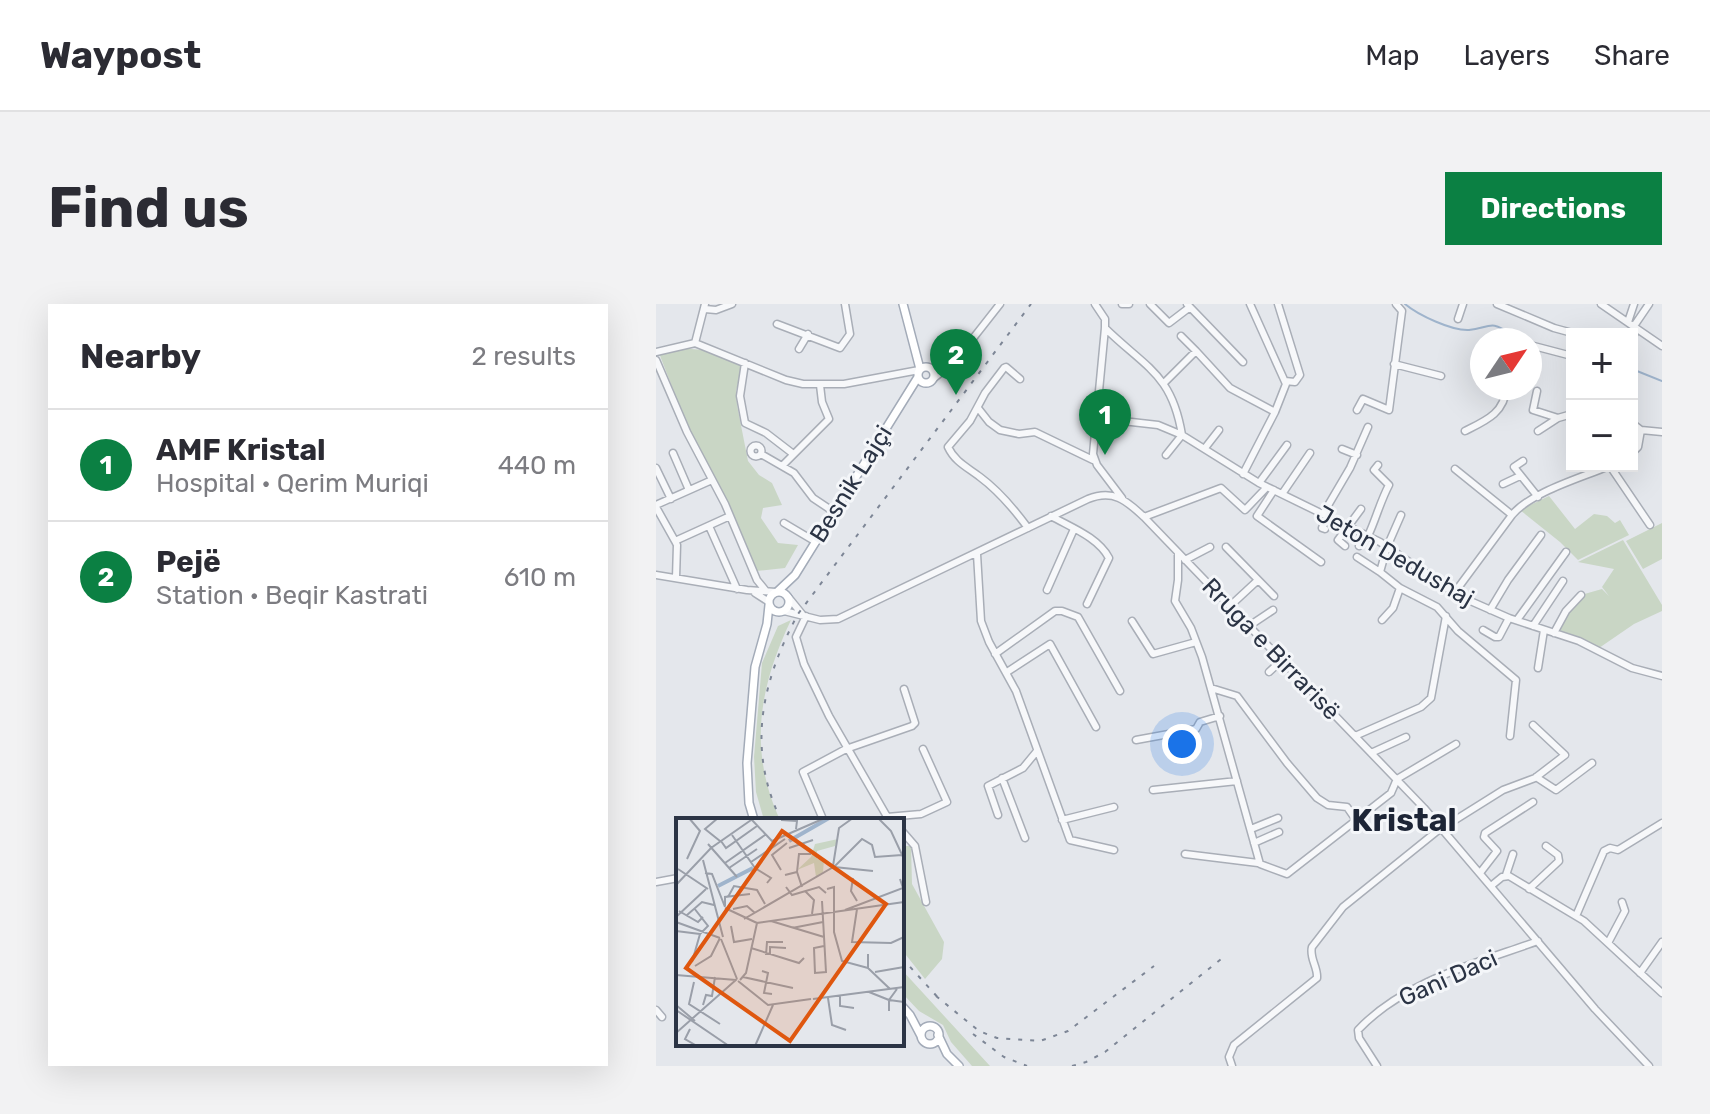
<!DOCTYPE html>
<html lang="en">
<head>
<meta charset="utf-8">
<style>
	body { margin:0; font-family:Rubik,sans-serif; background:#f2f2f3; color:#2b2b33 }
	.controls { position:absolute; right:24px; top:24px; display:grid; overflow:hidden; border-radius:0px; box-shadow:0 8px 32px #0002 }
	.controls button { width:72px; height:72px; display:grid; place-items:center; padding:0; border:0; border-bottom:2px solid #e1e1e2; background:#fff; color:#2b2b33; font:40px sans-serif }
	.compass { position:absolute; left:814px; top:24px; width:72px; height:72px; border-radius:50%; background:#fff; box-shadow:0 8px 32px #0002; rotate:55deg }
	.you { position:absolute; left:526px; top:440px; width:28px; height:28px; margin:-20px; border:6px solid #fff; border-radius:50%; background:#1a73e8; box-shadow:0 0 0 12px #1a73e833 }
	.badge { display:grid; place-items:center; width:52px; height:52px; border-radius:50%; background:#0b8043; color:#fff; font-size:26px; font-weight:700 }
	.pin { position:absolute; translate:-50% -66px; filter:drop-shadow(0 2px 4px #0008) }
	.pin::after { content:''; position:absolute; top:42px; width:28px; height:24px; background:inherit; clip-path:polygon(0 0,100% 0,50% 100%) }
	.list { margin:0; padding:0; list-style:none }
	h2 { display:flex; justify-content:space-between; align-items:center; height:104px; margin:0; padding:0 32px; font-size:34px }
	h2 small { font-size:26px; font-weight:400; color:#7c7c81 }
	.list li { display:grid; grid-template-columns:52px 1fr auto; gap:24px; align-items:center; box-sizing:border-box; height:112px; padding:0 32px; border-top:2px solid #e1e1e2 }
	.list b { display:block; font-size:30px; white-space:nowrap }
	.list p { margin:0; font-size:26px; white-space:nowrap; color:#7c7c81 }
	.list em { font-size:26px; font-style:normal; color:#7c7c81 }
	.map { position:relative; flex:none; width:1006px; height:762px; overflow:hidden; border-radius:0px }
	header { display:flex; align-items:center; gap:48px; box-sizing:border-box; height:112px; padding:0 40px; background:#fff; border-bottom:2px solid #e1e1e2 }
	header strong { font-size:38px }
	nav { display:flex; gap:44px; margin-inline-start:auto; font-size:28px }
	.intro { display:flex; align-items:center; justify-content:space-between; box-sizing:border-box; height:192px; padding:0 48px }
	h1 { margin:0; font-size:56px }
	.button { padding:20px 36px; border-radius:0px; background:#0b8043; color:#fff; font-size:28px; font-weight:700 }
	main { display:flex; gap:48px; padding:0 48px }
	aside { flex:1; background:#fff; border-radius:0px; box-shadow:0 8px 32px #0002 }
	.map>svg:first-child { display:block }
</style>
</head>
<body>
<header>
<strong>Waypost</strong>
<nav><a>Map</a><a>Layers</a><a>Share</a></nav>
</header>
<div class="intro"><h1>Find us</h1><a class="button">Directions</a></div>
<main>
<aside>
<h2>Nearby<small>2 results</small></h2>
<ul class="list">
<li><span class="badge">1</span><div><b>AMF Kristal</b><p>Hospital · Qerim Muriqi</p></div><em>440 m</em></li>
<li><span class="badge">2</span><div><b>Pejë</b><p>Station · Beqir Kastrati</p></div><em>610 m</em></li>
</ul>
</aside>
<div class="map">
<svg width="1006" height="762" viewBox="0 0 1006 762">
	<rect width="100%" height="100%" fill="#e4e7ec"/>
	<path fill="#c9d6c5" d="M24 44 47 46 86 62 80 87 81 101 92 157 103 171 116 179 126 201 107 204 105 214 122 239 142 241 129 264 100 267 33 127 3 49Z
		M893 192 919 225 938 210 951 212 959 219 964 216 973 231 922 256 904 238 864 206Z
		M1006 219V255L987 265 970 237Z
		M967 236 1006 301V307L978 320 943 344 920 332 899 327 925 291 946 285 953 292 946 283 958 265 922 258Z
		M135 316C103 383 92 446 124 516H108L100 488 98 453 106 359 122 322Z
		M246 542H255L256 580 288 638 286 655 269 675 246 646Z
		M246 666 334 762H316L295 738 287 721 263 707 246 689Z"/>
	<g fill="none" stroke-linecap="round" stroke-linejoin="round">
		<path stroke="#9fb4cc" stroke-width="2" d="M749 0C762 11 796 27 813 26 833 24 835 15 854 30
			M976 65 1006 77"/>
		<defs>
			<path id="minor" d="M439 0 449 15V24L437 150 441 161 466 194
				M466 0H473
				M494 0 513 19 534 3
				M531 0 587 58
				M622 0 644 71 639 78 629 77
				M841 0 898 24 920 30
				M945 0 1006 42
				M49 5 60 6 76 0
				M802 15 807 0
				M972 18 978 0
				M121 20 184 44 194 30 189 0
				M978 22 993 0
				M449 24C490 64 516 70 526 131L510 151
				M848 36 852 32 864 36
				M976 37 980 24
				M39 39 130 76 147 80H188L263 66
				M39 39 49 0
				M874 41 916 52
				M143 45 152 30
				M540 47 574 84 619 108
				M0 48 39 39
				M0 56 31 128 69 200 101 276 110 287
				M89 59 84 92 89 119 110 129 136 149
				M738 60 785 72
				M275 64 291 62
				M277 75 300 56 344 0
				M364 75 350 63 348 64 329 89 314 117 292 143C299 158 311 163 324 173 343 187 358 205 372 224
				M509 78 540 47 525 32
				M881 87 877 106 902 114
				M322 104 333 118 344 126 363 130 379 128 437 156
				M701 106 707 95 733 106 746 7 740 0
				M440 114 502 121 526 131 603 179 724 238 803 292 853 314 923 337 976 364 1006 372
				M976 119 985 126 1006 128
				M809 127C829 117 849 109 850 84
				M882 127 902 114 916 110
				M94.5 147a5.5 5.5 0 1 1 11 0a5.5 5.5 0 1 1-11 0Z
				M549 144 563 126
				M686 145 701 151
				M17 149 33 186
				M976 149 982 143 985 126
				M105 150 138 169 157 194 178 208
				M867 157 858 163 882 193
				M127 161 173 115 166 98 164 81
				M954 162 994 221
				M0 164 15 195
				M799 165 856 211 799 288
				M587 170 619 108 630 80 594 0
				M603 179 631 141
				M847 180 864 172
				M618 186 601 212 665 258
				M626 190 654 149
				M0 201 56 176
				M0 203 19 237 74 212
				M667 210 694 164 712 123
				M745 211 731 243 724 268 744 284 781 303 802 327 860 376 854 432
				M856 211C875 188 925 174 953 162
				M395 212C414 223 442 233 453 254L431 300
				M488 213 565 184 589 206 611 183
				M128 219 160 238
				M53 222 81 285
				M669 225 666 224 671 212
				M712 232C720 215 724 198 733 181L718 166 722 161
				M19 237 21 241 20 274
				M689 242 682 236 705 205
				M703 242 710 231
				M570 243 618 292
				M522 249V276L519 297 535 324 546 353 604 560 631 570 735 489 741 475 800 440
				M321 250 325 317 333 338 360 387 414 536 458 546
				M701 253 724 268
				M529 256 554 243
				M0 271 91 286 120 288
				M391 286 418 225
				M99 289 113 298
				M133 294 146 310
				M574 302 602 276
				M834 306 852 276 885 231
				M128 307 164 316 182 315 432 195C457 185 470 196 488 213L768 504 939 705 993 762
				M150 312 140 333 148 360 173 412 233 516
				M726 316 737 304 744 284
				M861 316 910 248
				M476 317 497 350 540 338
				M593 322 617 306
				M877 322 907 277
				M827 326 839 333H843L853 314
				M898 329 910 307 925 291
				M339 350 399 307H406L422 313 464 387
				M882 364 888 326
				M351 368 394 340 440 423
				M613 368 626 356
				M555 384 581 392 631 459 661 494 672 501 691 503 700 516
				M699 432 765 403 775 394 790 312
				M480 436 540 425 544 418 564 412
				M715 449 750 433
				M880 473 900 486 936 459
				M346 474 369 534
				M497 486 581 477
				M342 511 332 482 367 464 381 447
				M166 513 147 468 190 445 256 422 259 419 248 385
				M231 513 265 510 291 498 267 445
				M406 516 458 503
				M595 525 622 514
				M246 527 259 542 270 598
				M598 539 623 528
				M529 550 602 559
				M824 569 841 547 828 533 829 529 877 498
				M850 571 857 550
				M0 578 22 574
				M835 582 846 573 853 572 928 617 1006 689
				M873 585 903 557 902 551 890 542
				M920 612 948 547 954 544 962 546 1006 519
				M952 639 969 607 966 598
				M984 669 1006 638
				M0 706 6 713
				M576 762 573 753 578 741 661 674C662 663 653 654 656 643L687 603 780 528 847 486 879 474 909 451 877 421
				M721 762 703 734 702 726C748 677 821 659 882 637"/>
			<path id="major" d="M247 0 264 65
				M262 71a8 8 0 1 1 16 0a8 8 0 1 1-16 0Z
				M113 298a10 10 0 1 1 20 0a10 10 0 1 1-20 0Z
				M121 288 139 271 262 73
				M98 516 93 499 91 459 99 363 111 320 113 301
				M246 702 254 711 265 732
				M265 731a9 9 0 1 1 18 0a9 9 0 1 1-18 0Z
				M282 731 291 750 303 762"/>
		</defs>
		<use href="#minor" stroke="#a9aeb7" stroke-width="9"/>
		<use href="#major" stroke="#a3abb8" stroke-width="10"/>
		<use href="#minor" stroke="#f7f8fa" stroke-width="6"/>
		<use href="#major" stroke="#fff" stroke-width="7"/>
		<path stroke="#7d8696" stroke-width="2" stroke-dasharray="4 8" stroke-linecap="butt" d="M125 516C90 444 106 377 142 310L375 0
			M246 654 286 698
			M280 692 323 727 341 734 384 737 412 727 498 662
			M317 730 348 753 371 762
			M416 762 430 758 449 748 569 652"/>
	</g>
	<g text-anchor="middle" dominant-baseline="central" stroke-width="6" stroke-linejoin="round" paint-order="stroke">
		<g font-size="24" fill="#2b3445" stroke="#f4f6f9">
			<text transform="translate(195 180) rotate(-58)">Besnik Lajçi</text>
			<text transform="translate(739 252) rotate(30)">Jeton Dedushaj</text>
			<text transform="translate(615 345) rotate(46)">Rruga e Birrarisë</text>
			<text transform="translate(792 674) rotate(-24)">Gani Daci</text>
		</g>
		<g font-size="32" font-weight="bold" fill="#1d2536" stroke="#f4f6f9">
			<text x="748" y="516">Kristal</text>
		</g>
	</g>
	<g transform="translate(20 514)">
		<rect width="228" height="228" fill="#e4e7ec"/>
		<path d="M162 21 159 28 141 33V41L148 42 147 54 140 59 138 45 121 52 135 39 139 26Z" fill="#c9d6c5"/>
		<path fill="none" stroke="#9fb4cc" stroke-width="4" d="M113 23 153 0M42 68 77 50"/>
		<path fill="none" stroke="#9a9fa9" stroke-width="2" d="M42 0 29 11 44 23M202 0 215 13 228 41M75 1 96 23 149 0M105 2 121 3 120 11M56 17 79 50 95 60 91 65M45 23 50 30 81 8M32 26 61 59M113 30 137 22M11 41 24 13 13 0M27 42 47 119M75 44 109 21M49 45 89 17M157 48 163 10 177 0M158 49 197 53M53 50 81 31M2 51 32 71M105 52 96 37 111 25M121 54 123 36H135M29 55 36 56 49 89M109 57 121 54 126 69M177 60 175 73 181 83M0 67 35 30 78 0M110 69 116 77 143 69 150 75M151 71 158 69V114L166 143 192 150M129 73 138 82 136 96M52 79 58 68 81 72 89 86M146 83 150 154 139 155 138 130 148 128M49 88V79L74 76M49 90 81 105M57 91 71 88 79 95M181 91 176 124 215 125 228 119M169 92 227 70 224 61M3 93 22 104 27 99M11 97 26 84 38 87M0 99 30 71M68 101 159 48 186 21 196 27 199 39 226 37M95 103 148 119M0 104 44 120M55 108 58 124 76 121M116 110 147 104M0 113 24 116M45 121 61 161M75 130 123 145 128 140M192 136V150L214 171M90 137 91 124H107M94 137V129L110 130M16 144 24 116 32 108 18 90M19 148 35 138 44 120M86 153 92 155 88 175 96 176M199 154 228 149M0 157 60 162M67 159 117 170M64 162 70 155 81 105 228 84M62 163 92 187 135 181M18 164 13 186 44 206M221 171 213 182 228 184M193 174 213 182V193M164 178V188L178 190M152 180 156 207 170 212M137 181 228 169M0 187 19 203M27 187 30 177 36 178 39 159M0 192 53 228M14 211 9 221 21 228M0 215 61 161M79 228 97 187"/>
		<path fill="#df570f" fill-opacity="0.15" stroke="#df570f" stroke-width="4" d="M106 13 210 86 114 223 10 150Z"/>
		<rect width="228" height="228" fill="none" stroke="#2b3445" stroke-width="4"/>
	</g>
</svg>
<div class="controls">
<button>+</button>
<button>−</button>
</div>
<svg class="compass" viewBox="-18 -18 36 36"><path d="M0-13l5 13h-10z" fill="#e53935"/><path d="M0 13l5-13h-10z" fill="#7c7c81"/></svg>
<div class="you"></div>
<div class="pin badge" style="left:449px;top:151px">1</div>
<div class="pin badge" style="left:300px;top:91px">2</div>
</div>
</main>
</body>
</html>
